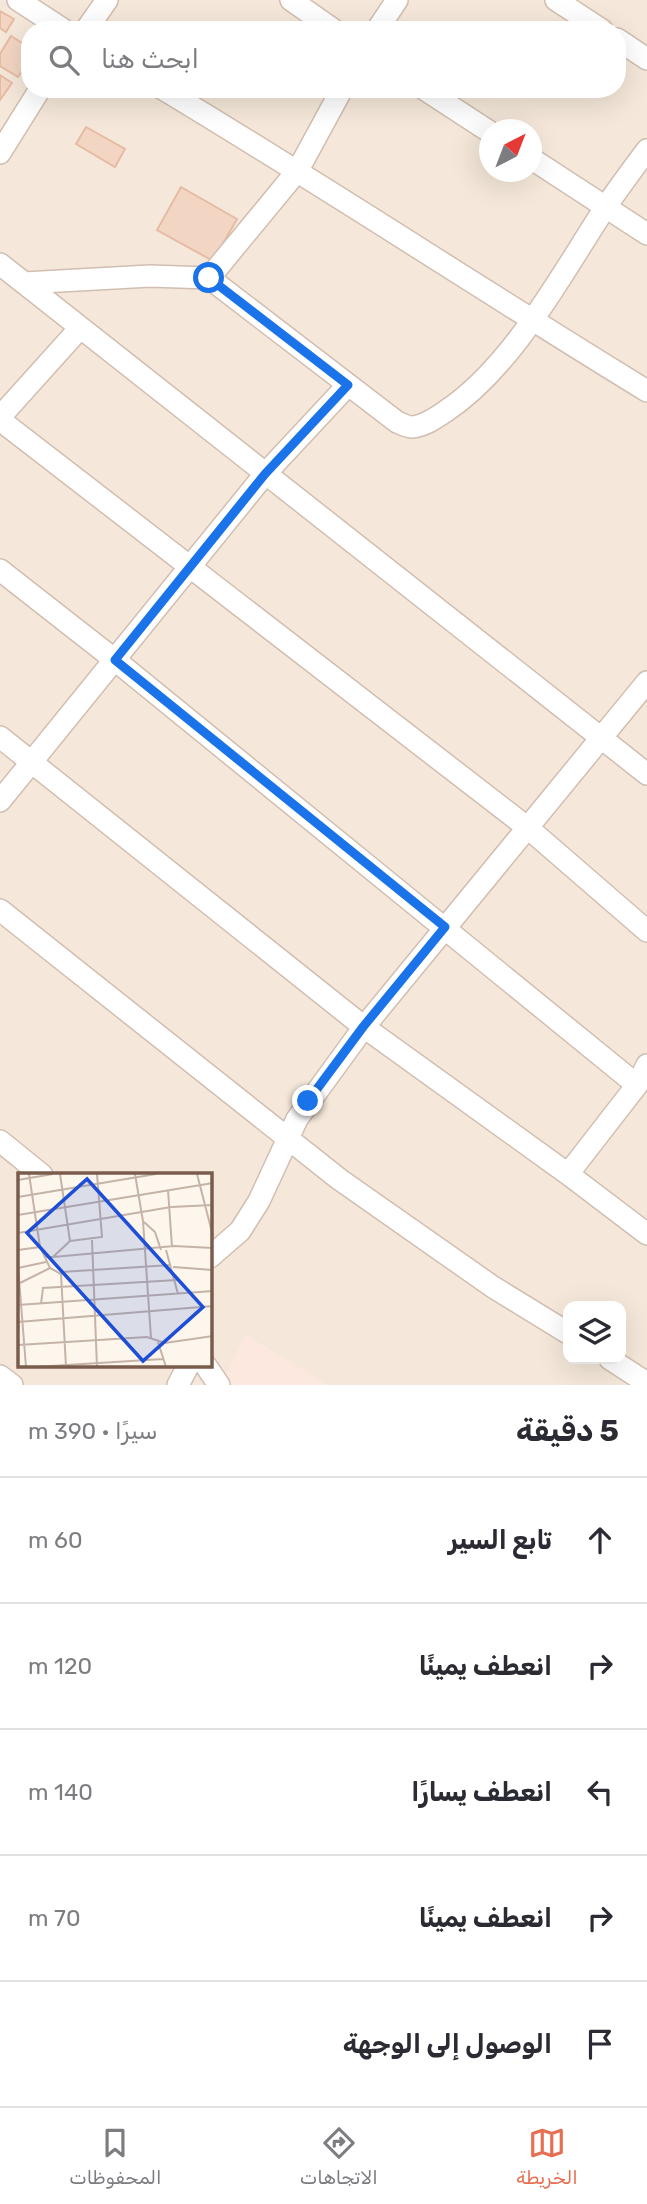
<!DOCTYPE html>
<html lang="ar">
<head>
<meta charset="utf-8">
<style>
	body { margin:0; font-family:Rubik,Cairo,sans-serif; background:#f2f2f3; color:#2b2b33; direction:rtl }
	.controls { position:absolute; right:21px; bottom:21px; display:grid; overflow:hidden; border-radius:14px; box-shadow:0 7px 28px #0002 }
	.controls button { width:63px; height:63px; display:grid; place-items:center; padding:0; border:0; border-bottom:2px solid #e1e1e2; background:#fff; color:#2b2b33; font:35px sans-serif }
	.compass { position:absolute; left:479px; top:119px; width:63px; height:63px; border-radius:50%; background:#fff; box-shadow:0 7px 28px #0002; rotate:42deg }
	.stop { position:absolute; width:21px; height:21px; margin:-16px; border:5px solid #1a73e8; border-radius:50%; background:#fff }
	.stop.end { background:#1a73e8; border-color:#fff; box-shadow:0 2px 7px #0008 }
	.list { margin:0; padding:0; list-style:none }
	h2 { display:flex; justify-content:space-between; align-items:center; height:91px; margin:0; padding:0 28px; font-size:30px }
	h2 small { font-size:23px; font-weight:400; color:#7c7c81 }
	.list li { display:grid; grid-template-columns:46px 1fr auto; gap:21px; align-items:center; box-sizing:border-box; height:126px; padding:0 28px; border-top:2px solid #e1e1e2 }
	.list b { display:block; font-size:26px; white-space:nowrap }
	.list em { font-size:23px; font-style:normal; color:#7c7c81 }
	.icon { flex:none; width:38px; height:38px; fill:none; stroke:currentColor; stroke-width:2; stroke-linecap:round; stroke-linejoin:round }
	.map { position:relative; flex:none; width:647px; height:1385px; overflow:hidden; direction:ltr }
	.search { position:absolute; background:#fff; box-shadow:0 7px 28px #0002; left:21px; right:21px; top:21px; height:77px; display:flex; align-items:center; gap:18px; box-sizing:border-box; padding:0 24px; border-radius:28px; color:#7c7c81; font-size:26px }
	.sheet { height:721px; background:#fff }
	nav { display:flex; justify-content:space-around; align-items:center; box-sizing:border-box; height:98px; border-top:2px solid #e1e1e2; background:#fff; font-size:19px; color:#7c7c81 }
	nav a { display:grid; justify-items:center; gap:4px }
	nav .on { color:#e76f51 }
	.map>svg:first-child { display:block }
</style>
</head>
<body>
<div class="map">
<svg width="647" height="1385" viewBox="0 0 647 1385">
	<rect width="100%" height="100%" fill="#fdf6ec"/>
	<path fill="#f5e8da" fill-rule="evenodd" d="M0 0H647V1385H0ZM30 30H617V89H30ZM490 130H532V172H490ZM19 1175H210V1366H19ZM568 1306H621V1359H568Z"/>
	<path fill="#fde8e0" d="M246 1335 327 1385H221Z"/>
	<path fill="#f3d5c3" stroke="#e6bba3" stroke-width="2" d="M0 11 14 19 6 32 0 28Z
		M11 36 30 48V59L18 77 0 66V54Z
		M0 75 12 83 0 100Z
		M86 127 125 149 115 167 76 144Z
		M181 187 237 219 213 261 157 230Z"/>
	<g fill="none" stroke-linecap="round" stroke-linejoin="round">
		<defs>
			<path id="minor" d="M18 0 64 30
				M291 0 334 30
				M556 0 602 30
				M86 30 107 0
				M377 30 397 0
				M617 39 647 59
				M163 89C326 187 485 292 647 391
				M424 89 490 132
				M0 153 40 89
				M532 159 647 234
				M0 264 24 283 150 276 209 278 397 422C402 424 407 427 412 427 424 426 436 418 446 411 512 367 560 277 603 211 617 190 632 170 647 150
				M209 278 298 170 342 89
				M24 283 647 774
				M0 417 80 328
				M0 420 528 828 647 931
				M0 570 115 660 637 1085
				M0 737 364 1027 568 1174 647 1234
				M0 801 265 474 348 385
				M0 910 339 1179 493 1287 568 1333
				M0 1141 42 1175
				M568 1174 637 1085 647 1065
				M210 1257 240 1231 259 1201 297 1119 364 1027 647 682
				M610 1359 647 1383
				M206 1366 219 1385
				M0 1376 12 1385
				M178 1385 188 1366"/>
		</defs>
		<use href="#minor" stroke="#d1beb0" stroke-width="24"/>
		<use href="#minor" stroke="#fff" stroke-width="21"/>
	</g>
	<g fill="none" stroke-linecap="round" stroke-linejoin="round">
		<path stroke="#1a73e8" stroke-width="9" d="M209 278 348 385 265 474 115 660 445 927 363 1027 308 1101"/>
	</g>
	<g transform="translate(18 1173)">
		<rect width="194" height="194" fill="#fdf6ec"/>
		<path fill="none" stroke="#c5b3a7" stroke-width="2" d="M11 1 22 74 32 95 43 101 48 194M42 1 52 68M117 1 125 48 133 165M179 1 195 63M0 7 35 1M150 17 154 74M0 24 138 1M0 42 195 10M126 49 137 59 143 77M0 60 153 34 195 32M74 67 79 194M0 77 22 74M148 77 160 121M26 84H35L52 68 84 64 79 1M35 84 156 73 195 75M0 93 8 194M155 94 195 97M0 95 28 89M43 99 153 92M0 111 32 95M23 131 25 115 159 107M0 132 195 118M0 149 195 133M140 169 148 194M0 172 129 164 147 170 195 163M17 194 145 186"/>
		<path fill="#1d4ed8" fill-opacity="0.15" stroke="#1d4ed8" stroke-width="3.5" d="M69 6 185 134 125 188 9 60Z"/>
		<rect width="194" height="194" fill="none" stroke="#7a5c4d" stroke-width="3.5"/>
	</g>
</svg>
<div class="controls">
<button><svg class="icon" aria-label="layers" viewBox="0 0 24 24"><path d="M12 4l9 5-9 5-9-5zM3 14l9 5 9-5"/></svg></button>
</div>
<svg class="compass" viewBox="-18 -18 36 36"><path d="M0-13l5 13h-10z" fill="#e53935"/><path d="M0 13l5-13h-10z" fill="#7c7c81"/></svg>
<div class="stop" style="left:209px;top:278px"></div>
<div class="stop end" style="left:308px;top:1101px"></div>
<div class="search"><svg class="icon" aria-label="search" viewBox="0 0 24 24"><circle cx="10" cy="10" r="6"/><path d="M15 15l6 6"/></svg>ابحث هنا</div>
</div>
<section class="sheet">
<h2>5 دقيقة<small>سيرًا · 390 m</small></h2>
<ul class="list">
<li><svg class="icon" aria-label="ahead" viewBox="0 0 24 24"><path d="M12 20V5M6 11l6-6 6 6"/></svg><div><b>تابع السير</b></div><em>60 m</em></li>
<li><svg class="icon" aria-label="right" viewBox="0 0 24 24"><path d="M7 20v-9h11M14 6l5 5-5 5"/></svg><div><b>انعطف يمينًا</b></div><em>120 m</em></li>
<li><svg class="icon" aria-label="left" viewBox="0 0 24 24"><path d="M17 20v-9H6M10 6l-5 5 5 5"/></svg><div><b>انعطف يسارًا</b></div><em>140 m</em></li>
<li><svg class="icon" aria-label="right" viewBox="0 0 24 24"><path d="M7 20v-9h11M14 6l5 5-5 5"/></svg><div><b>انعطف يمينًا</b></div><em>70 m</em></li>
<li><svg class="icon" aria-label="arrive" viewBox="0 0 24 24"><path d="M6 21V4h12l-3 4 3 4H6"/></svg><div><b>الوصول إلى الوجهة</b></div></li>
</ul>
</section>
<nav>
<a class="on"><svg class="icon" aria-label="map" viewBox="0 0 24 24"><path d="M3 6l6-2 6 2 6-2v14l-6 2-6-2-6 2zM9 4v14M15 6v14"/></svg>الخريطة</a>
<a><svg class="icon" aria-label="directions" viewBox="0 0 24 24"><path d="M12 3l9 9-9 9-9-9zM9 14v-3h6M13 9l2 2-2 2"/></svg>الاتجاهات</a>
<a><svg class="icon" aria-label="saved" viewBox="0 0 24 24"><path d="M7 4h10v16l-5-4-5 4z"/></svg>المحفوظات</a>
</nav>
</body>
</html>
